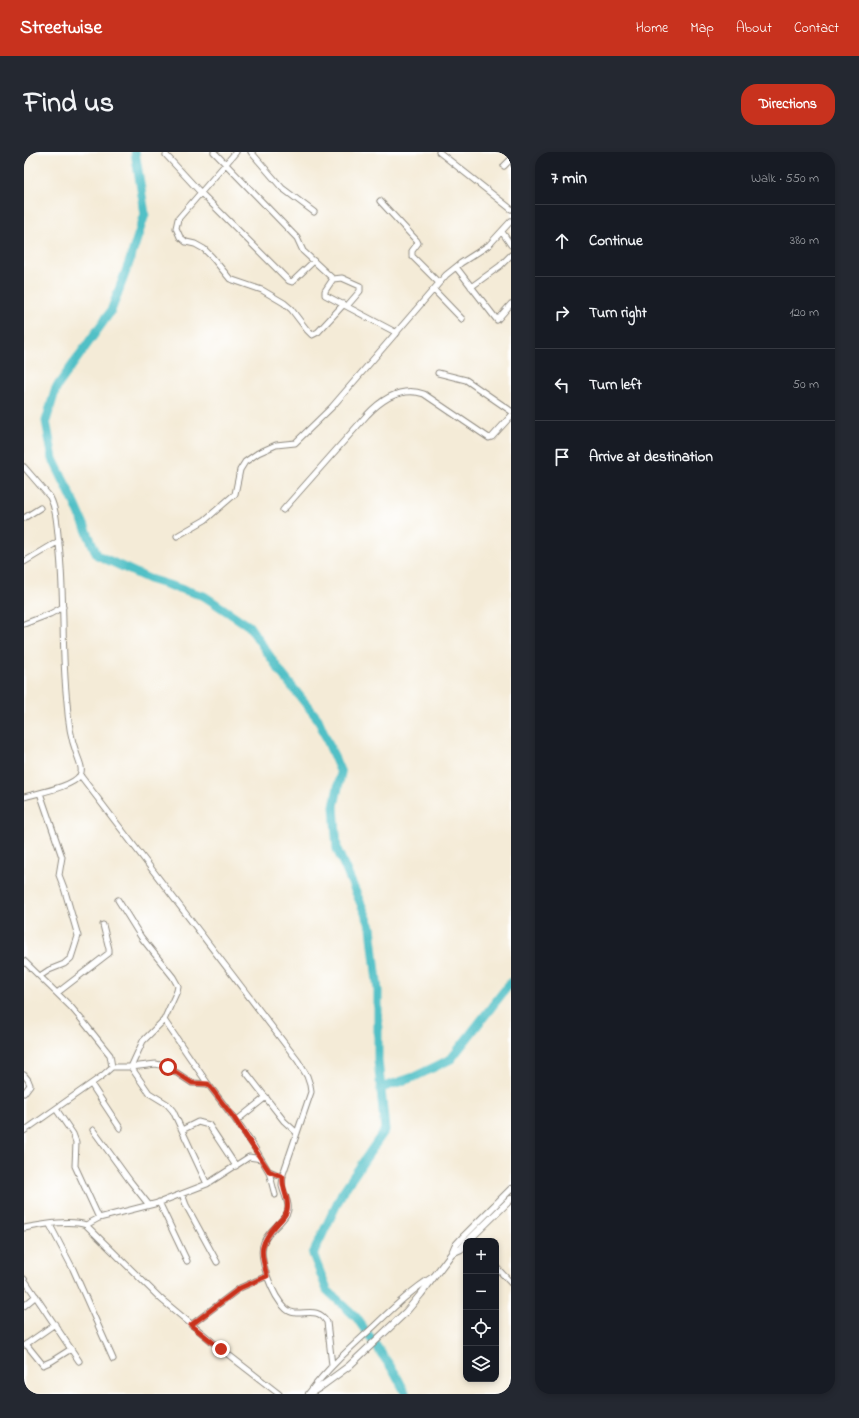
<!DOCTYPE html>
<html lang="en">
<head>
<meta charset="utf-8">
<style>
	body { margin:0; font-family:"Indie Flower",sans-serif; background:#242831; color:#f1f3f6 }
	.controls { position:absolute; right:12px; bottom:12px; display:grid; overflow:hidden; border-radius:8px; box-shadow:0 2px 6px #0003 }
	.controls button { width:36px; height:36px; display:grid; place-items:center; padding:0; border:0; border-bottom:1px solid #363941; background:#171b24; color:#f1f3f6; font:20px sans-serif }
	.stop { position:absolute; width:12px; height:12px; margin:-9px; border:3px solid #c8321e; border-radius:50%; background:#fff }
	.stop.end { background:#c8321e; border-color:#fff; box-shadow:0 1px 4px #0008 }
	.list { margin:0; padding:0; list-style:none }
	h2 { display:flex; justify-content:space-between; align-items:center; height:52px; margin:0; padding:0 16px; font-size:17px }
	h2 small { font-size:13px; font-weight:400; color:#9ea1a6 }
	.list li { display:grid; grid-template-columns:26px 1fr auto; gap:12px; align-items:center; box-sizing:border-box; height:72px; padding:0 16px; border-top:1px solid #363941 }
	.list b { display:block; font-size:15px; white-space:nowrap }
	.list em { font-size:13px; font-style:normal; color:#9ea1a6 }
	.icon { flex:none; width:22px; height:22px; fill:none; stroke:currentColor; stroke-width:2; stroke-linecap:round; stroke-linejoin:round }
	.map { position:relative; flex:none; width:487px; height:1242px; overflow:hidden; border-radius:16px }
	header { display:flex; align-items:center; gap:24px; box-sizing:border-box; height:56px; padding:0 20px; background:#c8321e; color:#fff }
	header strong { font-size:19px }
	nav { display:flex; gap:22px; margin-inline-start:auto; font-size:14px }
	.intro { display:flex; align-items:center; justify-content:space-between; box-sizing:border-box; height:96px; padding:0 24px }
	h1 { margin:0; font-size:28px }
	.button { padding:10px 18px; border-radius:16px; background:#c8321e; color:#fff; font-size:14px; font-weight:700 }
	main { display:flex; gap:24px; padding:0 24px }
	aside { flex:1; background:#171b24; border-radius:16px; box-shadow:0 2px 6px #0003 }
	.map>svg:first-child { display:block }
</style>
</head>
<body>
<header>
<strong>Streetwise</strong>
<nav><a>Home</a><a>Map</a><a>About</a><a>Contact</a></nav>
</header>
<div class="intro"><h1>Find us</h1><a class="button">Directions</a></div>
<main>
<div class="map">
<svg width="487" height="1242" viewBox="0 0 487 1242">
	<rect width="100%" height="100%" fill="#fff"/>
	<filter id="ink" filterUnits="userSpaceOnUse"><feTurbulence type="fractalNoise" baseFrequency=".025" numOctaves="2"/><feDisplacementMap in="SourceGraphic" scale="8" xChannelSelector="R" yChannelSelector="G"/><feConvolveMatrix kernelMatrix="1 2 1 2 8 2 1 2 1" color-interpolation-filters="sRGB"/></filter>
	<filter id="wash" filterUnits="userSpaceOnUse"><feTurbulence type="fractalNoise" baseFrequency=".012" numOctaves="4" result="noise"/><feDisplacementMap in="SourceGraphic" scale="16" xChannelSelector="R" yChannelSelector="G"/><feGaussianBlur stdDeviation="0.9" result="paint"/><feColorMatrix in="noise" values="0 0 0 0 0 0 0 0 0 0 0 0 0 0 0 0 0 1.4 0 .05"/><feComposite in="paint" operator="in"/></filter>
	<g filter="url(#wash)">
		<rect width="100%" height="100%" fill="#f4ebd7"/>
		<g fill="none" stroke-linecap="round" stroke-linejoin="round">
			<path stroke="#51c0c6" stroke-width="9" d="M111 0 121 62 106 108 87 159 32 236 22 269 29 307 52 354 73 403 125 427 180 444 225 474 258 522 294 567 317 621 310 654 313 697 347 775 354 839V908L361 978 318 1041 289 1102 303 1138 332 1165 371 1221 382 1242
				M357 936 390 925 427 907 487 830"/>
		</g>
	</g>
	<g filter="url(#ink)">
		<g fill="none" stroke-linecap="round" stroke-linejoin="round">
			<defs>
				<path id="minor" d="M190 0 273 86 279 99 307 125 309 127 318 126 336 134V139L323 154
					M212 0 154 67 152 76 156 85 162 90 171 92 180 97 188 105 206 127 238 138 260 151 267 157 283 178 288 183 294 180 320 152
					M227 0 258 36 290 60
					M415 0 487 57
					M142 3 177 41 265 129 268 130 290 109
					M480 14 487 7
					M356 49 393 89 394 91 388 99V104L415 131
					M478 80 487 93
					M432 115 473 168 487 152
					M309 127 301 139V143L373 181
					M447 135 476 114 487 103
					M410 138 438 167
					M414 221 442 228 487 259
					M0 315 26 345C33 359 33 376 35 392 41 444 37 497 43 550 44 567 46 584 52 600 54 607 60 617 56 623 49 635 13 641 0 645
					M259 358 343 263C358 247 377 234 400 242L465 286 468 285 487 264
					M0 366 16 356
					M153 384 181 368 211 342 216 318 221 310 234 301 252 293 271 291 308 255 422 123 437 111 465 93 487 69
					M0 410 35 389
					M0 472 26 462 39 455
					M56 623 274 909 283 924 286 933 287 940 259 1022C259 1026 258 1030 258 1034 260 1043 267 1053 263 1061 257 1072 245 1078 240 1090 233 1106 249 1145 262 1157 274 1168 292 1151 303 1170L308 1213
					M94 748 117 785 149 825 154 834 153 839 140 868 119 889 107 915 125 941 143 952 149 959 183 1032
					M0 809 47 855 58 868 86 903 88 915 78 924 0 979
					M16 824 25 818 40 812 47 806 54 784 40 736 35 723 38 705 16 641
					M33 841 85 801V797L79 773
					M140 868 184 932 210 966 229 993 245 1020 251 1043
					M88 915H107L132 912 144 915 168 931 184 932
					M222 920 260 969 273 981
					M0 923 4 928 6 933 0 941
					M67 932 96 976
					M32 957 49 982 52 990 51 1014 75 1066
					M212 969 242 945
					M69 978 106 1029 125 1053
					M158 978 174 970 185 973 212 1014
					M245 1019 259 1025
					M158 1042 162 1053 193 1110
					M135 1050 163 1109
					M26 1073 49 1117 89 1207
					M62 1073 75 1066 134 1051 183 1032 225 1005 237 1007
					M0 1076C17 1073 46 1067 62 1073L137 1147 197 1197 255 1242
					M472 1115 487 1131
					M0 1127 55 1209
					M0 1154 12 1144
					M167 1173 216 1136 243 1124
					M2 1192 19 1213 28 1209 47 1197
					M1 1193 31 1172
					M285 1241C303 1217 325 1197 347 1177 367 1158 387 1138 410 1124"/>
				<path id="major" d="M444 1089 487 1047
					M428 1101 437 1097 442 1091
					M285 1242 295 1236 325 1214 382 1160 397 1142 428 1101 431 1094 440 1084 487 1037"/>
			</defs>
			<use href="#minor" stroke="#908b81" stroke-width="7"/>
			<use href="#major" stroke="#908b81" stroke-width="8"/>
			<use href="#minor" stroke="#fff" stroke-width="5"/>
			<use href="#major" stroke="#fff" stroke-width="6"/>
		</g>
	</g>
	<g fill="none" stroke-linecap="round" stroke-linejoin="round" filter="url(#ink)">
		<path stroke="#c8321e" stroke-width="5" d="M144 915 168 931 184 932 210 966 245 1019 259 1025C257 1036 266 1047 263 1058 262 1063 258 1067 254 1071 235 1092 236 1097 243 1124L216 1136 167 1173 197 1197"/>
	</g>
</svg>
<div class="controls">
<button>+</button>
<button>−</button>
<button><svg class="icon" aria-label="locate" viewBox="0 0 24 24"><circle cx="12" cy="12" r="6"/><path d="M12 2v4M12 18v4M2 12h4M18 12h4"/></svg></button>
<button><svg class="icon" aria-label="layers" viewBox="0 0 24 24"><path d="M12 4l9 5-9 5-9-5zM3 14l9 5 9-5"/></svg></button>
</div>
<div class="stop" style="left:144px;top:915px"></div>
<div class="stop end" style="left:197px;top:1197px"></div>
</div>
<aside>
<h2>7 min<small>Walk · 550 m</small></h2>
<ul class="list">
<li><svg class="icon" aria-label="ahead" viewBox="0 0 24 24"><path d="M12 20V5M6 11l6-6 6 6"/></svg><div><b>Continue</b></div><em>380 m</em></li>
<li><svg class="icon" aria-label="right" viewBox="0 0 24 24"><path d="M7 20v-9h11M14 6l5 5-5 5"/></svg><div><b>Turn right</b></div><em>120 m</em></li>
<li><svg class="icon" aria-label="left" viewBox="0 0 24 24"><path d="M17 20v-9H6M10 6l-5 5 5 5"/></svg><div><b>Turn left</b></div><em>50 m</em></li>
<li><svg class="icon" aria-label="arrive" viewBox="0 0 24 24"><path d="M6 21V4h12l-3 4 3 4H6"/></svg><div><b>Arrive at destination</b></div></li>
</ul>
</aside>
</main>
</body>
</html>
